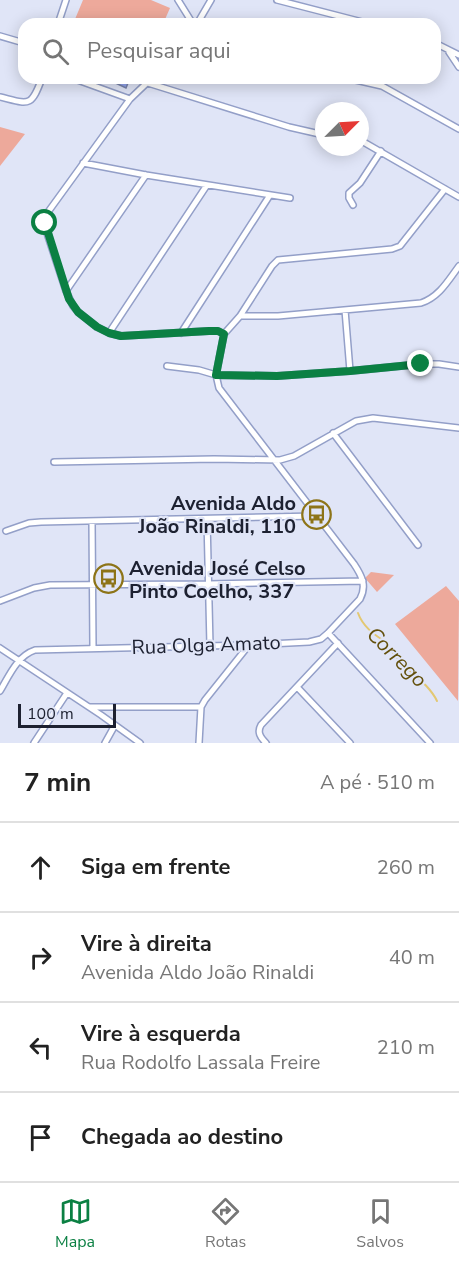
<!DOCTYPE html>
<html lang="pt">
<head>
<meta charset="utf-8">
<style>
	body { margin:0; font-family:"Nunito Sans",sans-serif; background:#f6f6f6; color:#222 }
	.compass { position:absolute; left:315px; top:102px; width:54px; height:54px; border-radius:50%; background:#fff; box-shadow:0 3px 15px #0003; rotate:66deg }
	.scale { position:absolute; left:18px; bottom:15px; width:98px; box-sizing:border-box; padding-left:6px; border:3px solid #1d2131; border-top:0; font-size:16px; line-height:21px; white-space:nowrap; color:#1d2131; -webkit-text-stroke:4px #e0e5f7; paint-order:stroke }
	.stop { position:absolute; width:18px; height:18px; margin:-14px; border:4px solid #0b8043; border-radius:50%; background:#fff }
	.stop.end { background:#0b8043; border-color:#fff; box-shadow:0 2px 6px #0008 }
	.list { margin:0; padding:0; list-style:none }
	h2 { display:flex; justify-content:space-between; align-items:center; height:78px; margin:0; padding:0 24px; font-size:26px }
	h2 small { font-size:20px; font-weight:400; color:#767676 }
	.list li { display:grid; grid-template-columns:39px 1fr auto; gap:18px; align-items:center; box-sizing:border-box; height:90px; padding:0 24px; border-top:2px solid #e0e0e0 }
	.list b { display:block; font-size:22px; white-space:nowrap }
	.list p { margin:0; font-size:20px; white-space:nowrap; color:#767676 }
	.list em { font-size:20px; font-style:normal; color:#767676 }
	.icon { flex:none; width:33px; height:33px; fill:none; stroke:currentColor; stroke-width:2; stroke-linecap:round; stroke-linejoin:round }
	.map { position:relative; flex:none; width:459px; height:743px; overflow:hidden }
	.search { position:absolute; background:#fff; box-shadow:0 3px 15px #0003; left:18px; right:18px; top:18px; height:66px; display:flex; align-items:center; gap:15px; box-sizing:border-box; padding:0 21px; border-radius:18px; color:#767676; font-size:22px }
	.sheet { height:438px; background:#fff }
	nav { display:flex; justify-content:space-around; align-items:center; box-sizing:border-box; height:84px; border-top:2px solid #e0e0e0; background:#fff; font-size:16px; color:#767676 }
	nav a { display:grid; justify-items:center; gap:3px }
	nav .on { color:#0b8043 }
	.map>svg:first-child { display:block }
</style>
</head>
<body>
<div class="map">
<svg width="459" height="743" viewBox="0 0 459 743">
	<rect width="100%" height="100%" fill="#e0e5f7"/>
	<path fill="#eda99b" d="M83 0H151L170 8 163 24H73Z
		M0 127 25 134 0 166Z
		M371 572 394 575 377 592 365 578Z
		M446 586 459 601 458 701 395 624Z"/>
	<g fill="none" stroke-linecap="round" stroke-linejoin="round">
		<path stroke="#e3c872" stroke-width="2" d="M358 613C363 627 375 636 388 643 394 664 426 678 437 701"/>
	</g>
	<path fill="#90a3ed" stroke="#7883aa" stroke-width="1.5" d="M105 78H130L126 88Z"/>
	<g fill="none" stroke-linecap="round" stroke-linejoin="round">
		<defs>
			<path id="street" d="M178 0 193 24
				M277 0 370 24
				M58 24 66 0
				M197 24 211 0
				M0 36 24 43
				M435 43 459 55
				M449 52 459 67
				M72 78 130 99
				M152 78 130 99 48 212 45 219V227L66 291 73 306 78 312 97 327 109 333 121 336 209 331H218L224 334
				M347 78 382 86 459 129
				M148 83 289 127 324 135
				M0 97C29 104 31 108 42 78
				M360 140 459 197
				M83 163 146 175 290 198
				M353 205 349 198V193L360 183 381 151
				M66 291 146 175
				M345 310 350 371
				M240 316 272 266 278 260 392 249 400 246 445 189
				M109 333 207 185
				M181 333 270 195
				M167 366 199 370 216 375 277 376 350 371 421 364H439L459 367
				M333 433 418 545
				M54 462 214 459 280 460 294 456 356 421 373 418 459 428
				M207 519 210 646
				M92 521 93 648
				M6 531 29 523 41 522 317 516
				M0 601 34 588 50 585 209 584 363 581
				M328 633 430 743
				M0 648 101 715 140 743
				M297 687 350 743
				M0 691C9 676 17 656 35 650L249 645 309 642 321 639 328 633 360 599C367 586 362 576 354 564L219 388 216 375 224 334 240 316H278L421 303C439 297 448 281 459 266
				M90 707H201
				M34 743 67 693
				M105 743 115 725
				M199 743 201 707 205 700 249 645
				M266 743C260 737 257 732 261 725L338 643"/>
		</defs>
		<use href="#street" stroke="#939fc8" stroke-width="8"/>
		<use href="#street" stroke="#fff" stroke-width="5"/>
	</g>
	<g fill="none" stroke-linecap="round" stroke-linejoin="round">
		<path stroke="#0b8043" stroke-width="8" d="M45 223 69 299 78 312 97 327 109 333 121 336 209 331H218L224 334 216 375 277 376 350 371 421 364"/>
	</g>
	<defs>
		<symbol id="bus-ring" viewBox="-11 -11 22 22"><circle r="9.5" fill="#e0e5f7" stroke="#8d7418" stroke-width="1.5"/><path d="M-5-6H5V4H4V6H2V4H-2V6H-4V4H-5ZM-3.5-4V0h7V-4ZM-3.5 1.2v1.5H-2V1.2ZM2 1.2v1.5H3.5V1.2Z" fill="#8d7418"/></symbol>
	</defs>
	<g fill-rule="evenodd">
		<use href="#bus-ring" x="300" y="498" width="33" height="33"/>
		<use href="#bus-ring" x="92" y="562" width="33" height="33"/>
	</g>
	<g text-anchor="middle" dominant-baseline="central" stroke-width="4.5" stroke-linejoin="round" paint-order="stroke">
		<g font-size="20" font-weight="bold" fill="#1d2131" stroke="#e0e5f7" text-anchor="end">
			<text x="296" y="503">Avenida Aldo<tspan x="296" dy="23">João Rinaldi, 110</tspan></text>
			<text x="129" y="568" text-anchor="start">Avenida José Celso<tspan x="129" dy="23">Pinto Coelho, 337</tspan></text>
		</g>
		<g font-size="20" fill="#1d2131" stroke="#e0e5f7">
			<text transform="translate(206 645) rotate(-2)">Rua Olga Amato</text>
		</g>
		<g font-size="21" font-style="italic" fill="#63500c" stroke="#e0e5f7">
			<text transform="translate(397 657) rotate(45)">Corrego</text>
		</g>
	</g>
</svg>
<svg class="compass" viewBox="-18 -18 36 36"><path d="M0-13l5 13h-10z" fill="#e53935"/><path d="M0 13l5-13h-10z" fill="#767676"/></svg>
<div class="scale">100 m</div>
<div class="stop" style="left:45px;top:223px"></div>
<div class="stop end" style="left:421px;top:364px"></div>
<div class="search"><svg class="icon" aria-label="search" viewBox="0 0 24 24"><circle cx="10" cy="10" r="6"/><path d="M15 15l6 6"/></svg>Pesquisar aqui</div>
</div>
<section class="sheet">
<h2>7 min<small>A pé · 510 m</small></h2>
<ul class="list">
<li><svg class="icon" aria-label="ahead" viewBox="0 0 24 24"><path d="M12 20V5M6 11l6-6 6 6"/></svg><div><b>Siga em frente</b></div><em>260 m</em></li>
<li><svg class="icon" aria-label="right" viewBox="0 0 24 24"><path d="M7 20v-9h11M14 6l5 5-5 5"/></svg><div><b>Vire à direita</b><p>Avenida Aldo João Rinaldi</p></div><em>40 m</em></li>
<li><svg class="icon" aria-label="left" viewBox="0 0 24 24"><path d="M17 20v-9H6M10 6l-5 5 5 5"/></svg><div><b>Vire à esquerda</b><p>Rua Rodolfo Lassala Freire</p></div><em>210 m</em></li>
<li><svg class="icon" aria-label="arrive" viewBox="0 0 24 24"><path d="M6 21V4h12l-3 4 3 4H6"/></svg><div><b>Chegada ao destino</b></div></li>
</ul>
</section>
<nav>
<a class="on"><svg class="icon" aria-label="map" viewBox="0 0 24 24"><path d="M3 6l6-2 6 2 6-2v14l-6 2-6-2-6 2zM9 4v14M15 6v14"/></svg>Mapa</a>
<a><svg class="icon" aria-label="directions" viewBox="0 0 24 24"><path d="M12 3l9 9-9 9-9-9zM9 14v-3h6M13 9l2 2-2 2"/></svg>Rotas</a>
<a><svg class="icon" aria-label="saved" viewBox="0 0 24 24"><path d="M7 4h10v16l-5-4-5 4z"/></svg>Salvos</a>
</nav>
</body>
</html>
